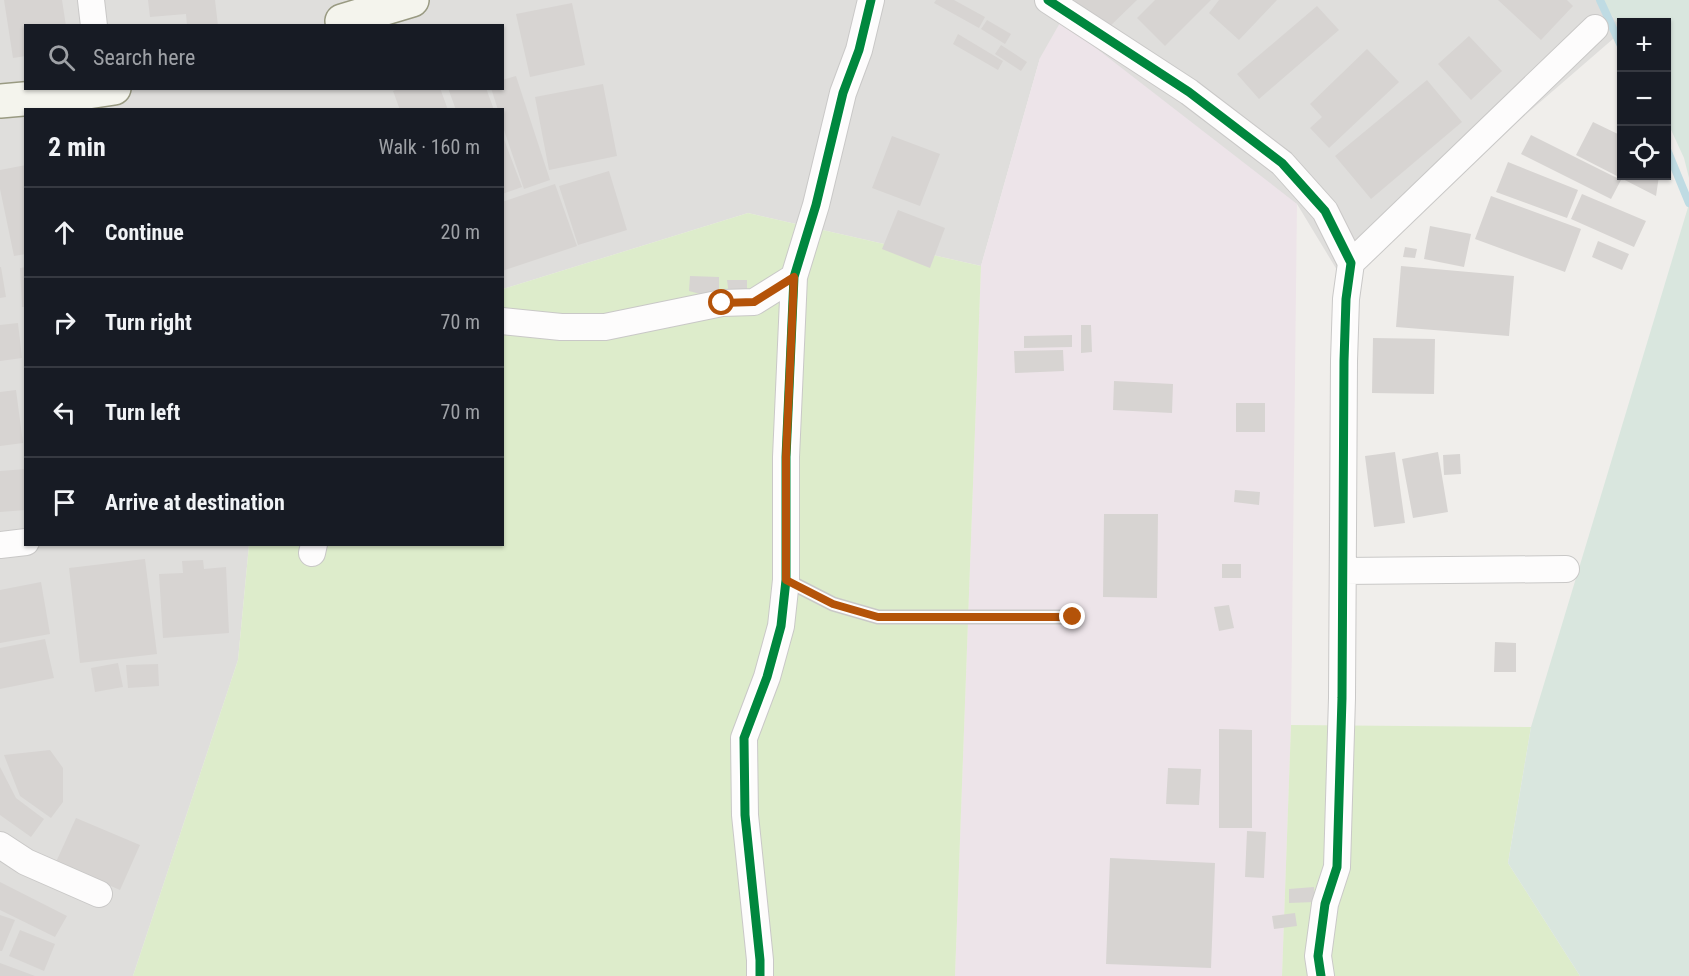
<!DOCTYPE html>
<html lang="en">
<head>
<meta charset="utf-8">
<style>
	body { margin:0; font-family:"Roboto Condensed",sans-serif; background:#20242c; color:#f1f3f6 }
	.controls { position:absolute; right:18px; top:18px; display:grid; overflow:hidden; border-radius:0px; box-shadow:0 2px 4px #0004 }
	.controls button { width:54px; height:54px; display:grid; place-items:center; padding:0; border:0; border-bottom:2px solid #363941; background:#171b24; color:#f1f3f6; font:30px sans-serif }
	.stop { position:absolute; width:18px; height:18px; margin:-14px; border:4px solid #b45309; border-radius:50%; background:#fff }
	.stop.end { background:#b45309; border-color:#fff; box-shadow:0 2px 6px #0008 }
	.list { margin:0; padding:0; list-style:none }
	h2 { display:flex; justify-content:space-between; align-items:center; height:78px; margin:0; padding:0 24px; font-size:26px }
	h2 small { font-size:20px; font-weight:400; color:#9ea1a6 }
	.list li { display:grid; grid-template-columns:39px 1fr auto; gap:18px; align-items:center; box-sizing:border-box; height:90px; padding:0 24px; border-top:2px solid #363941 }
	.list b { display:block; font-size:22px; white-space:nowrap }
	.list em { font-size:20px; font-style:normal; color:#9ea1a6 }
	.icon { flex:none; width:33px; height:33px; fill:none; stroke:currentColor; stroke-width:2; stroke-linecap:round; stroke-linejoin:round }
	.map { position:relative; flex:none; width:1689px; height:976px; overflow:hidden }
	.search { position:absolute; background:#171b24; box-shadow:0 2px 4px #0004; left:24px; top:24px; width:480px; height:66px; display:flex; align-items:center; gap:15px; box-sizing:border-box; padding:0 21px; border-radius:0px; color:#9ea1a6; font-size:22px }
	.panel { position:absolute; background:#171b24; box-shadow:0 2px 4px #0004; left:24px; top:108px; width:480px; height:438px; border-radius:0px }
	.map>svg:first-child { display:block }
</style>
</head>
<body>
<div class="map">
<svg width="1689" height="976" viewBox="0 0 1689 976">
	<rect width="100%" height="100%" fill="#f0eeeb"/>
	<path fill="#dfdedc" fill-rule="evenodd" d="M0 0H1599L1621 27V32L1340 275 1297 204 1040 58 981 266 748 213 503 289 502 110H26V544L249 545 238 660 133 976H0ZM26 26H502V88H26Z"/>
	<path fill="#ede4e9" d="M1061 21 1297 204 1291 725 1282 976H955L981 266 1040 58Z"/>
	<path fill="#ddeccb" d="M748 213 981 266 955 976H133L238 660 249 545 502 544 503 289Z
		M1291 725 1531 727 1508 863 1580 976H1282Z"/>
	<path fill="#d9e6de" d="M1599 0H1689V178L1684 158 1667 121 1666 22H1622L1621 27Z
		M1689 204V976H1580L1508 863 1531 727Z"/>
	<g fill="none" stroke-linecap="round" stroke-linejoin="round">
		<path stroke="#bfdbe3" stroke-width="8" d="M1600 0 1622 48
			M1666 147 1689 203"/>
	</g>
	<path fill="#d7d4d2" d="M4 0H62L66 26H26V56L13 58Z
		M148 0H215L218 26H187L186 14 150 17Z
		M936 0H954L985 17 979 28 934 3Z
		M1074 0H1137L1105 31Z
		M1155 0H1211L1165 46 1137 18Z
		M1219 0H1277L1239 40 1209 13Z
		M1498 0H1567L1573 6 1541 40Z
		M572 3 585 65 530 77 516 14Z
		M1317 6 1339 30 1259 99 1237 74Z
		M987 20 1011 34 1005 44 981 29Z
		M958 34 1003 61 998 70 953 44Z
		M1469 36 1502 71 1471 100 1438 64Z
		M1001 45 1027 62 1021 71 995 54Z
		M1367 49 1399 82 1329 148 1310 128 1322 117 1310 104Z
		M516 76 550 180 524 189 502 124V110H498L491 88H502V80Z
		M1427 80 1462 122 1371 199 1335 156Z
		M603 84 617 156 549 170 535 97Z
		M400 88H440L448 110H400L393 91Z
		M448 88H486L494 110H456Z
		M1593 122 1622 136V176H1659L1656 196 1576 155Z
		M502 134 522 187 502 194Z
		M1531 135 1621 180 1611 199 1521 154Z
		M892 136 940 154 920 206 872 188Z
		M1508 162 1578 190 1567 218 1496 192Z
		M26 165V254L14 256 0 189V170Z
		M609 171 627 230 578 245 559 186Z
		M555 184 577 246 502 271V202Z
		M1582 194 1646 221 1634 247 1571 219Z
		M1491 196 1581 229 1565 272 1475 239Z
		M898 210 945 228 930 268 882 249Z
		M1430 226 1471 234 1464 267 1424 259Z
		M1598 241 1629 254 1622 270 1592 257Z
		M1405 247 1417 249 1415 258 1403 257Z
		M1401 266 1514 276 1509 336 1396 327Z
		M0 267H1L6 297 0 298Z
		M26 267V307H22L20 268Z
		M690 276 719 277V299L689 291Z
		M727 280H747V294L729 295Z
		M18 323 22 358 0 361V325Z
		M1081 325H1091L1092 352 1081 353Z
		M1072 335V347L1024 348V336Z
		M1373 338 1435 339 1434 394 1372 393Z
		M1063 350 1064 371 1015 373 1014 351Z
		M1114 381 1173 384 1172 413 1113 410Z
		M16 390 23 443 0 446V392Z
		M1236 403H1265V432H1236Z
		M1395 452 1405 523 1374 527 1365 456Z
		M1438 452 1448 512 1413 518 1402 459Z
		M1460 454 1461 474 1444 475 1443 455Z
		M26 469V510L0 512V471Z
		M1235 490 1260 492 1259 505 1234 502Z
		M1104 514H1158L1157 598 1103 597Z
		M145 559 157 654 80 663 69 568Z
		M203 560 204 569 226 567 229 633 163 638 159 574 183 573 182 561Z
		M1222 564H1241V578H1222Z
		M41 582 50 634 0 643V590Z
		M1229 605 1234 628 1219 631 1214 607Z
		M45 639 54 678 0 689V648Z
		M1495 642 1516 643V672H1494Z
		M118 663 123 687 95 692 91 668Z
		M158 664 159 686 128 688 126 665Z
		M1219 729 1252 730V828H1219Z
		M50 750 63 768V802L51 818 20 796 4 755Z
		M0 767 16 798 44 819 31 837 0 815Z
		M1168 768 1201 769 1199 805 1166 804Z
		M76 818 140 845 120 890 56 862Z
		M1247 831 1266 832 1264 878 1245 877Z
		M1110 858 1215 863 1211 968 1106 964Z
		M0 882 67 916 55 937 0 910Z
		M1314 887 1315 902 1289 903V889Z
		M1295 913 1297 926 1274 929 1272 916Z
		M0 915 15 920 2 951H0Z
		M20 930 55 944 44 971 9 956Z
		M0 963 35 976H0Z"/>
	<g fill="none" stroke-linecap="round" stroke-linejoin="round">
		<defs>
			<path id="service" d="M786 580 833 604 878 617H1073"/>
			<path id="minor" d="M91 0 94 26
				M1048 0 1189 92 1282 163 1325 211 1351 263 1346 299 1344 361 1342 698 1337 867 1325 904 1318 956 1321 976
				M1351 263 1595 28
				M502 321 561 327H605L722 303 754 302 794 277
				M0 545 26 542
				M312 553 314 544
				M1343 571 1566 569
				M0 845 26 862 99 894
				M760 976V960L745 815 744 738 767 677 781 626 786 580V457L794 277 816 205 843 93 859 50 871 0"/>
			<path id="secondary" d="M342 21 412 0
				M0 101 68 95 114 88"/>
		</defs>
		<use href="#service" stroke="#c9c8c7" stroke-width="15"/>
		<use href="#minor" stroke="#c9c8c7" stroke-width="28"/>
		<use href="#secondary" stroke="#999a82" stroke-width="36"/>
		<use href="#service" stroke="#fdfcfc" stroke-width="12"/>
		<use href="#minor" stroke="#fdfcfc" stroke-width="26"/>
		<use href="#secondary" stroke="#f4f4ed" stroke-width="33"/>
		<defs>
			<path id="cycleway" d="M1048 0 1189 92 1282 163 1325 211 1351 263 1346 299 1344 361 1342 698 1337 867 1325 904 1318 956 1321 976
				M760 976V960L745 815 744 738 767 677 781 626 786 580V457L794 277 816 205 843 93 859 50 871 0"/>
		</defs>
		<use href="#cycleway" stroke="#fff" stroke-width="13"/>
		<use href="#cycleway" stroke="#00873e" stroke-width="9"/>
	</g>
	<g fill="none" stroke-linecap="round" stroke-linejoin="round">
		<path stroke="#b45309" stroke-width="8" d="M722 303 754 302 794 277 786 457V580L833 604 878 617H1073"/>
	</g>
</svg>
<div class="controls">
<button>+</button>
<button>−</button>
<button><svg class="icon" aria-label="locate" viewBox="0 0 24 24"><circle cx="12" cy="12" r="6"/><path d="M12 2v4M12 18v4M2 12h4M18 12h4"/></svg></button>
</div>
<div class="stop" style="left:722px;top:303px"></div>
<div class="stop end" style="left:1073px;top:617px"></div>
<div class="search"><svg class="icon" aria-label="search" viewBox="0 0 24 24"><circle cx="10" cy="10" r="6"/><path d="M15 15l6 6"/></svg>Search here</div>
<section class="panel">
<h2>2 min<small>Walk · 160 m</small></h2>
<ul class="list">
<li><svg class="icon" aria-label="ahead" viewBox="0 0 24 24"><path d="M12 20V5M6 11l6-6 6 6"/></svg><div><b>Continue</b></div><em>20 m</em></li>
<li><svg class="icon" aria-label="right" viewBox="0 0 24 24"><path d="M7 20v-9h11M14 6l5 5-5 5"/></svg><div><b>Turn right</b></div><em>70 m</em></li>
<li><svg class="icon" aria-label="left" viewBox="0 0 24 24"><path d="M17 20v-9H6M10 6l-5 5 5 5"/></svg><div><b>Turn left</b></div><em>70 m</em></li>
<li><svg class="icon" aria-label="arrive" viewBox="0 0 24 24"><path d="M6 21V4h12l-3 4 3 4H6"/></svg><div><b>Arrive at destination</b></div></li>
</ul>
</section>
</div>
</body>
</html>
